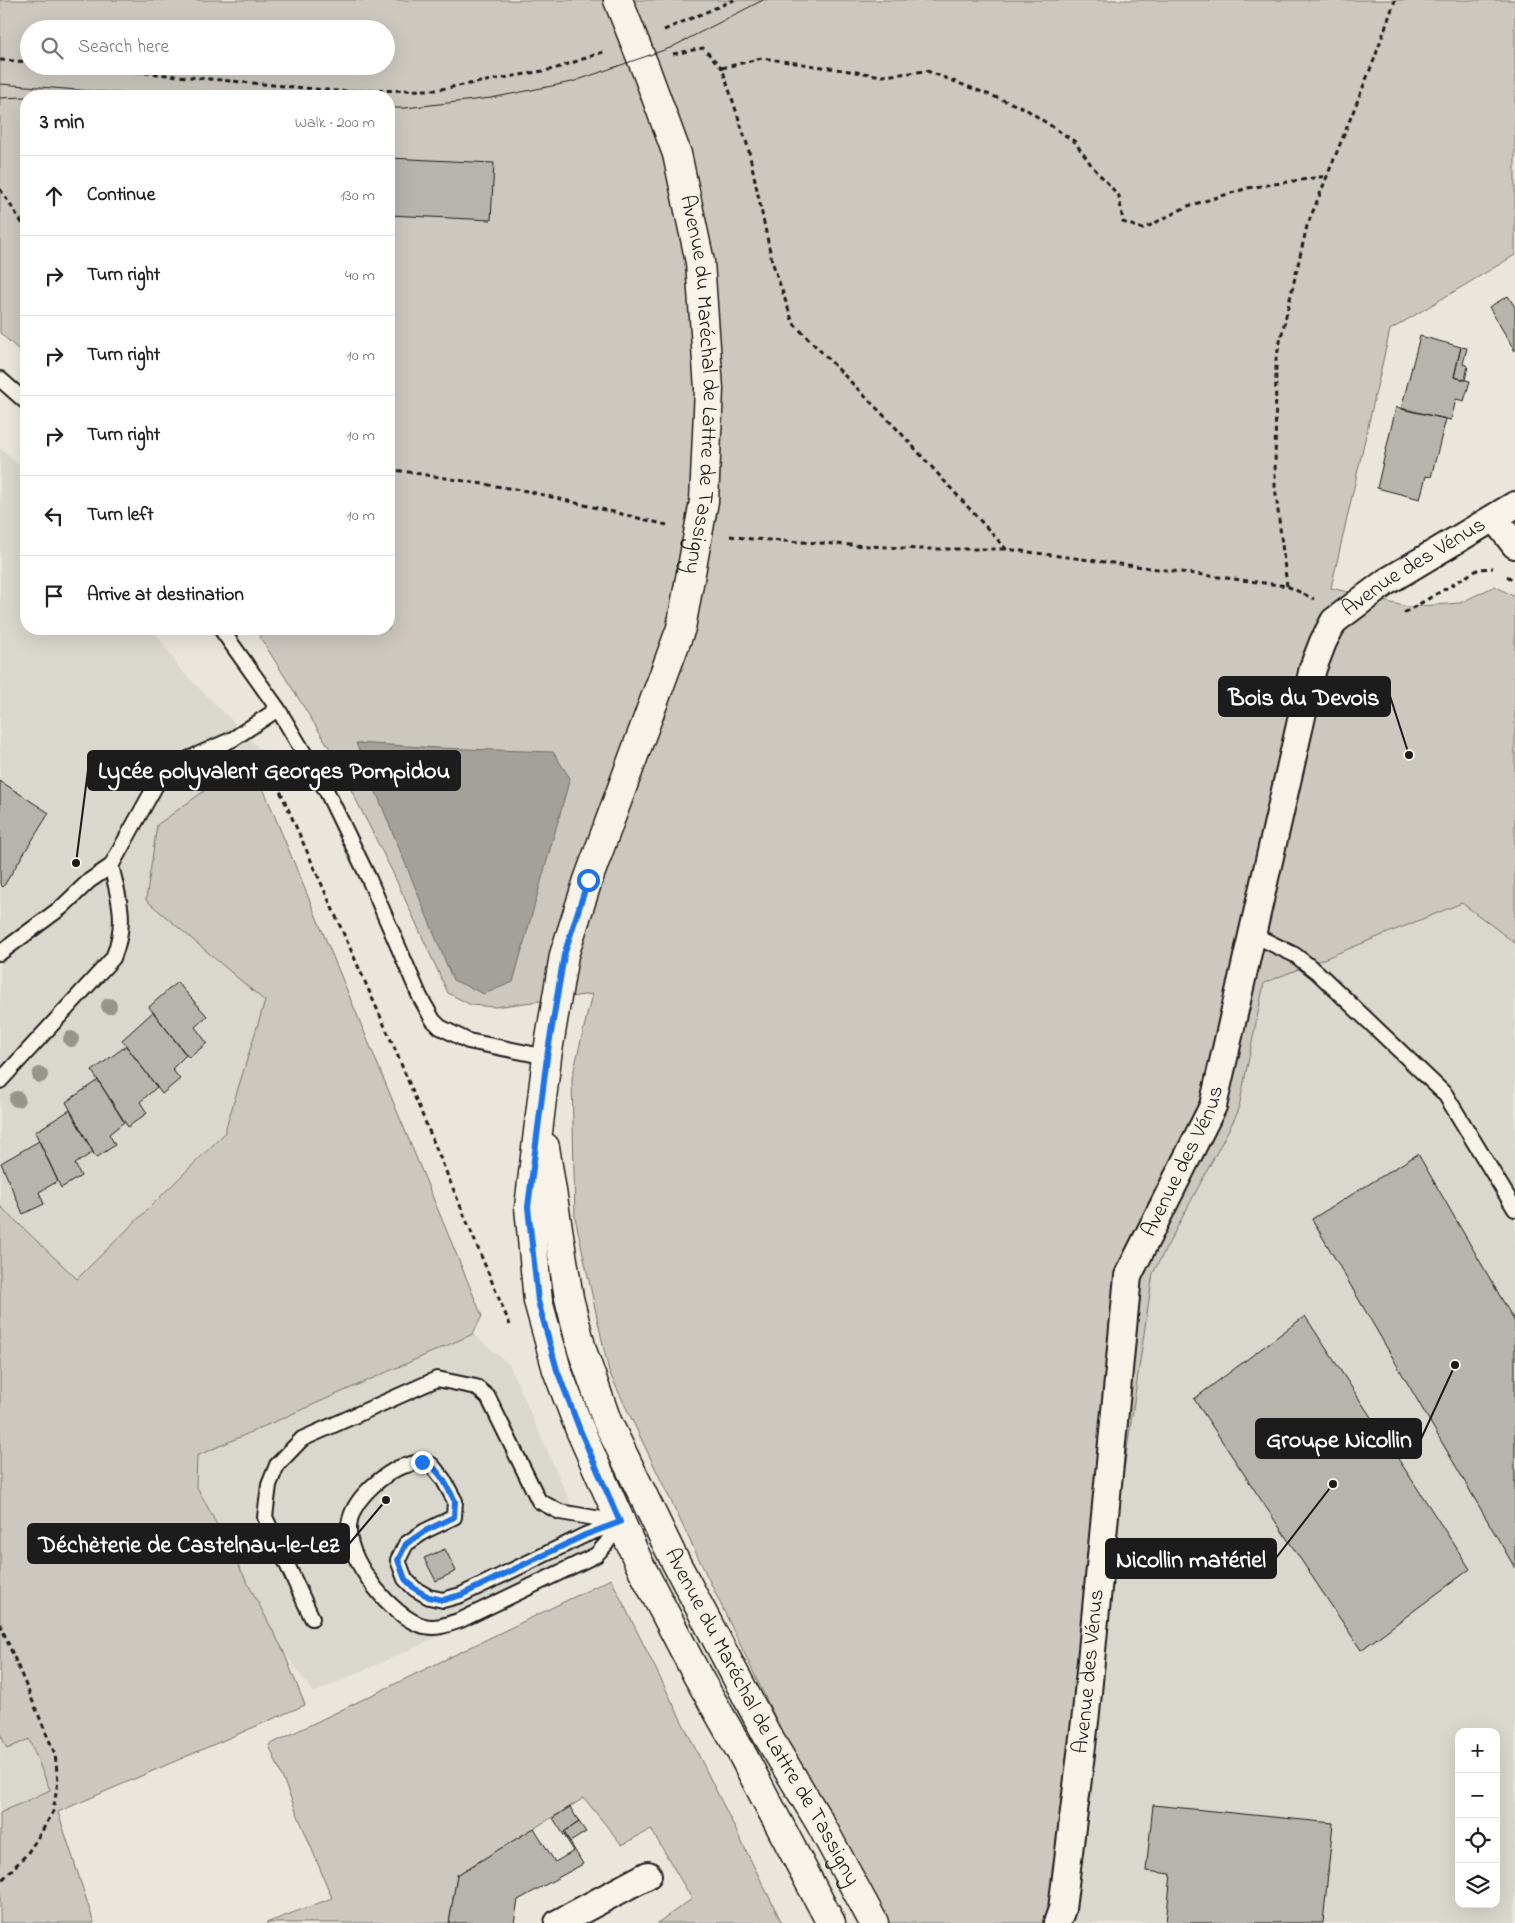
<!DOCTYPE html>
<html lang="en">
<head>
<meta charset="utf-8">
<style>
	body { margin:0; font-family:"Indie Flower",sans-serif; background:#f2f2f2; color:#202124 }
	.controls { position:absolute; right:15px; bottom:15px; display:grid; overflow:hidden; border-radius:10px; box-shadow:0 5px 20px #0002 }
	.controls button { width:45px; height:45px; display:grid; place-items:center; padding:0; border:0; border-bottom:1px solid #e0e0e0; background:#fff; color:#202124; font:25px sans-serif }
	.stop { position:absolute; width:15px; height:15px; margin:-11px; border:4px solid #1a73e8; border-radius:50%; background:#fff }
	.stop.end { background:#1a73e8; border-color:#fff; box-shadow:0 1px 5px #0008 }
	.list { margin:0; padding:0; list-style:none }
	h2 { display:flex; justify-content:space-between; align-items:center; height:65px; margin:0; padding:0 20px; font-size:21px }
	h2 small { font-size:16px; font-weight:400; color:#757577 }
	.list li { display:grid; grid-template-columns:32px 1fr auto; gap:15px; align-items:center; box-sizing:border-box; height:80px; padding:0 20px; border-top:1px solid #e0e0e0 }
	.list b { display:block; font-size:19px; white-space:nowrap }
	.list em { font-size:16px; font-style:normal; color:#757577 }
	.icon { flex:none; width:28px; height:28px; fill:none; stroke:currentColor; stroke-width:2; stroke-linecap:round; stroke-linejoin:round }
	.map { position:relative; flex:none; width:1515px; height:1923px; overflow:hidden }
	.search { position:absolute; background:#fff; box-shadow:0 5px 20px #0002; left:20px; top:20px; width:375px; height:55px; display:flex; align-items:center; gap:12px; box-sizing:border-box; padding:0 18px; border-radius:28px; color:#757577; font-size:19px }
	.panel { position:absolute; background:#fff; box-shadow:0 5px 20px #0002; left:20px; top:90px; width:375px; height:545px; border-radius:20px }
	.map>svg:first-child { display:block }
</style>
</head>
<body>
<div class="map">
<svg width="1515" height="1923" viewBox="0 0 1515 1923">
	<rect width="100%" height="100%" fill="#eae6dc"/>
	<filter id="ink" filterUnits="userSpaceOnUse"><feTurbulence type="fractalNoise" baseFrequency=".02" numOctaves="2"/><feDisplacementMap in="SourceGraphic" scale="10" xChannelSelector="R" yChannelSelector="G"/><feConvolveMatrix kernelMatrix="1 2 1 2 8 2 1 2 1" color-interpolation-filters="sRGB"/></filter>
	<g filter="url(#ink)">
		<path fill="#dad7ce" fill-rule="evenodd" d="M0 448 26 472V629H153L180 669 261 750 157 825 146 900 266 1001 224 1134 77 1279 0 1206Z
			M1462 903 1515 943V1923H1057L1153 1273 1238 1112 1264 983ZM1459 1732H1496V1904H1459Z
			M473 1334 509 1364 575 1514 601 1564 313 1693 283 1650 196 1485 197 1456Z
			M0 1670 51 1790 0 1813Z"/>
		<path fill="#ccc8c0" stroke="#74726e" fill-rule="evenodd" d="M0 0H1515V255L1390 330 1331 588 1408 607 1460 603 1495 586 1515 597V943L1462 903 1264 983 1238 1112 1153 1273 1057 1923H874L609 1372 575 1217 572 1078 592 994 495 1007 471 1005 448 993 392 871 332 752 255 629H389V96H26V356L0 333ZM29 29H386V66H29Z
			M261 750 258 776 482 1316 473 1334 197 1456 196 1485 283 1650 305 1705 58 1812 94 1923H0V1813L50 1790 29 1739 7 1749 0 1733V1206L77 1279 224 1134 265 1001 146 900 157 825Z
			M611 1579 782 1923H657L692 1899 651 1829 622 1845 584 1798 457 1875 449 1923H266L332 1898 269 1745Z"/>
		<path fill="#a3a19a" stroke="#6d6c68" d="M356 743 438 748 553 752 570 778 513 982 484 994 453 980Z"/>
		<path fill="#b6b4ac" stroke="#1c1c1c" d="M389 158 494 163 491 220 389 215Z
			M1508 296 1515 307V351L1489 307Z
			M1420 336 1461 347 1454 377 1470 381 1464 401 1456 399 1451 420 1401 409Z
			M1461 347 1467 348 1463 364 1468 366 1465 380 1454 377Z
			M1396 407 1446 419 1431 477 1426 476 1420 499 1377 488Z
			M0 781 49 813 3 887 0 884Z
			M177 982 207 1016 195 1027 207 1043 189 1058 149 1007Z
			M153 1012 186 1055 172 1069 180 1079 162 1094 122 1040Z
			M126 1046 157 1087 140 1102 147 1113 128 1127 92 1071Z
			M98 1080 124 1122 109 1134 115 1145 96 1158 66 1102Z
			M70 1110 93 1152 75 1164 81 1176 61 1188 35 1132Z
			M39 1141 58 1181 39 1192 44 1204 23 1214 1 1163Z
			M1418 1154 1515 1322V1568L1312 1219Z
			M1305 1316 1470 1569 1361 1650 1194 1399Z
			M445 1549 456 1571 436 1581 424 1558Z
			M1153 1805 1333 1823 1323 1923H1166L1171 1874 1146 1871Z
			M570 1807 579 1822 564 1832 583 1864 518 1900 514 1923H449L457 1875 534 1828 555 1862 574 1851 553 1818Z
			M579 1822 586 1832 570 1842 564 1832Z"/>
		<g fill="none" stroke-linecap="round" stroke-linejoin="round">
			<defs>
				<path id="lane" d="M0 379 26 402
					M221 629 278 709 327 792 369 879 420 997 433 1020 440 1027 468 1041 547 1057
					M1252 934 1295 955 1317 972 1445 1094 1515 1209
					M0 953 62 907 89 881 111 866 157 783 177 764 233 739 278 709
					M0 1081 113 958C127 924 120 901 111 866
					M422 1461 432 1465 443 1479 455 1501 454 1517 425 1531 406 1544 398 1560 405 1579 415 1589 429 1597 443 1600 461 1595 585 1535 620 1522 606 1544 596 1555 461 1620C449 1624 437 1629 424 1626 407 1622 387 1603 376 1589 363 1572 348 1550 349 1527 350 1502 377 1480 396 1469 403 1465 414 1464 422 1461Z
					M312 1618 265 1517 269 1485 277 1465 302 1439 437 1379 476 1387 488 1397 539 1501 560 1512 619 1522"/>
				<g id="street">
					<path d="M1494 518 1515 545"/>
					<path d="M558 1923 648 1875"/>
					<path id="s1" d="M1057 1923 1062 1909 1086 1713 1128 1276 1213 1106 1313 668 1323 642 1334 621 1386 582 1515 505"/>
				</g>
				<g id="secondary">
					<path id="s2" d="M618 0 646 70 677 154 700 262 709 389 704 501 681 628 588 880 564 955 547 1057 529 1207 538 1301 557 1370 580 1430 639 1563 697 1675 741 1752 831 1923"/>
					<path id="s3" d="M545 1147 569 1298 582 1350 607 1421 673 1557 767 1735 820 1823 874 1923"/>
				</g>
			</defs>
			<use href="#lane" stroke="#1c1c1c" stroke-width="18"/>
			<use href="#street" stroke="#1c1c1c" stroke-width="30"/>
			<use href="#secondary" stroke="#1c1c1c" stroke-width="31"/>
			<path stroke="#1c1c1c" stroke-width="3" stroke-dasharray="5 4" stroke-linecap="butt" d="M664 30 734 0
				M673 54 703 48 722 68 748 147 772 261 793 323 899 431 1006 549 1287 586 1314 599
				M0 60 29 62
				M73 66 336 91 435 90 554 69 606 51
				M722 68 762 58 883 76 927 71 1024 108 1074 141 1092 166 1119 196 1123 222 1143 229 1188 206 1248 188 1327 176
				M0 189 26 229
				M389 469 527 491 667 525
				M730 536 752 539 919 549H1006
				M1507 576 1515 581
				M1287 586 1275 486 1276 359 1307 226 1374 60 1395 0
				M1404 613 1479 569 1493 568
				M278 758 273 775 394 1047 510 1325
				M0 1624 55 1754 58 1781 53 1812 42 1831 27 1854 0 1882"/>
			<use href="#lane" stroke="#f7f3e8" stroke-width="14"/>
			<use href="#street" stroke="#f7f3e8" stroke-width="26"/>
			<use href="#secondary" stroke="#f7f3e8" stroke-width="28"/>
			<path stroke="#1c1c1c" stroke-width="1" d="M0 84 157 96
				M48 96 68 95
				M0 98 26 97
				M389 108H405L491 98 572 82 670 48 763 0"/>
		</g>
		<g fill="#96948d">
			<circle cx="109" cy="1006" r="8"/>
			<circle cx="71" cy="1039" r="8"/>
			<circle cx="40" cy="1075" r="8"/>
			<circle cx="17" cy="1099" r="8"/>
		</g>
	</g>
	<g fill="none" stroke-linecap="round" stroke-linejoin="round" filter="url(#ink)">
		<path stroke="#1a73e8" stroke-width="6" d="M422 1462 432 1465 443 1479 455 1501 454 1517 425 1531 406 1544 398 1560 405 1579 415 1589 429 1597 443 1600 461 1595 585 1535 620 1522 580 1430 557 1370 538 1301 528 1207 547 1057 564 955 588 880"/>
	</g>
	<g text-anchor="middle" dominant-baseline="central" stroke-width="4.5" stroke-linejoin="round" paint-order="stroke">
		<g font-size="22" fill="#1c1c1c" stroke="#f7f3e8">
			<text stroke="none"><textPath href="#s2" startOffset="398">Avenue du Maréchal de Lattre de Tassigny</textPath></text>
			<text stroke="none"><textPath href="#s1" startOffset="1439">Avenue des Vénus</textPath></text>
			<text stroke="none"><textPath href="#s1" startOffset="779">Avenue des Vénus</textPath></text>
			<text stroke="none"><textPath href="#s1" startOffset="254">Avenue des Vénus</textPath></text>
			<text stroke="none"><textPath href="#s3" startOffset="616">Avenue du Maréchal de Lattre de Tassigny</textPath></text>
		</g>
	</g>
	<path fill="none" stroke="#1c1c1c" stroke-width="2" d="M1409 755L1390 696M76 863L88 770M1455 1365L1421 1439M386 1500L349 1544M1333 1484L1276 1558"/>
	<g fill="#1c1c1c" stroke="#f7f3e8" stroke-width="2">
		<circle cx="1409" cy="755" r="5"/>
		<circle cx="76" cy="863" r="5"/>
		<circle cx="1455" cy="1365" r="5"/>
		<circle cx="386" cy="1500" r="5"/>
		<circle cx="1333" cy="1484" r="5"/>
	</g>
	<g fill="#1c1c1c" stroke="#1c1c1c" stroke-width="2">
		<rect x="1219" y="677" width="171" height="39" rx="5"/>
		<rect x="88" y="751" width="372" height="39" rx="5"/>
		<rect x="1256" y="1419" width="165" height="39" rx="5"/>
		<rect x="28" y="1524" width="321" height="39" rx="5"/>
		<rect x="1106" y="1539" width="170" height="39" rx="5"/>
	</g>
	<g font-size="24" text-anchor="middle" font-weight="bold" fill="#fff">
		<text x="1304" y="705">Bois du Devois</text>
		<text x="274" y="778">Lycée polyvalent Georges Pompidou</text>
		<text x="1339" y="1447">Groupe Nicollin</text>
		<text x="189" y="1552">Déchèterie de Castelnau-le-Lez</text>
		<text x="1191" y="1567">Nicollin matériel</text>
	</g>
</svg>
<div class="controls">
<button>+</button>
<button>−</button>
<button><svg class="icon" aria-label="locate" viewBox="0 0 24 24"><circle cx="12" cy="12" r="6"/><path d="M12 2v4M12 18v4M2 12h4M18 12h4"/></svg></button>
<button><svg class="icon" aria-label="layers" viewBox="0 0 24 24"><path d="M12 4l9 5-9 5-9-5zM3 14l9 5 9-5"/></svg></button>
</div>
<div class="stop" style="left:588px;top:880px"></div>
<div class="stop end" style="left:422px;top:1462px"></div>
<div class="search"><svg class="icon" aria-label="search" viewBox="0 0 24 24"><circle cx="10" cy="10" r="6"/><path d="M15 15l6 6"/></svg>Search here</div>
<section class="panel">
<h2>3 min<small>Walk · 200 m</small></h2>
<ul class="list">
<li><svg class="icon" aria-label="ahead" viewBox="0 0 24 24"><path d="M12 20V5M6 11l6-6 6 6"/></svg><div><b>Continue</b></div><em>130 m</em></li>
<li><svg class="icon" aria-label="right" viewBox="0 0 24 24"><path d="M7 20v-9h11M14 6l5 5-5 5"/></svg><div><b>Turn right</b></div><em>40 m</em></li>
<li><svg class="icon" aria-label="right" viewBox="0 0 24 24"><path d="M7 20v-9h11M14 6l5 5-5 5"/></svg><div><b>Turn right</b></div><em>10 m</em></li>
<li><svg class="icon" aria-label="right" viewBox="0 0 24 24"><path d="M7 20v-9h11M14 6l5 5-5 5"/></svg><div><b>Turn right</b></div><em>10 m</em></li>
<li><svg class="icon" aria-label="left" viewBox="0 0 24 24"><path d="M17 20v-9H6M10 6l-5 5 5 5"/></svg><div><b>Turn left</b></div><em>10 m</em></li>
<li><svg class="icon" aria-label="arrive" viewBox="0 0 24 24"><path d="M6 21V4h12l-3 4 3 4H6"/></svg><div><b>Arrive at destination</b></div></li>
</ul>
</section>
</div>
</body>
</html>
